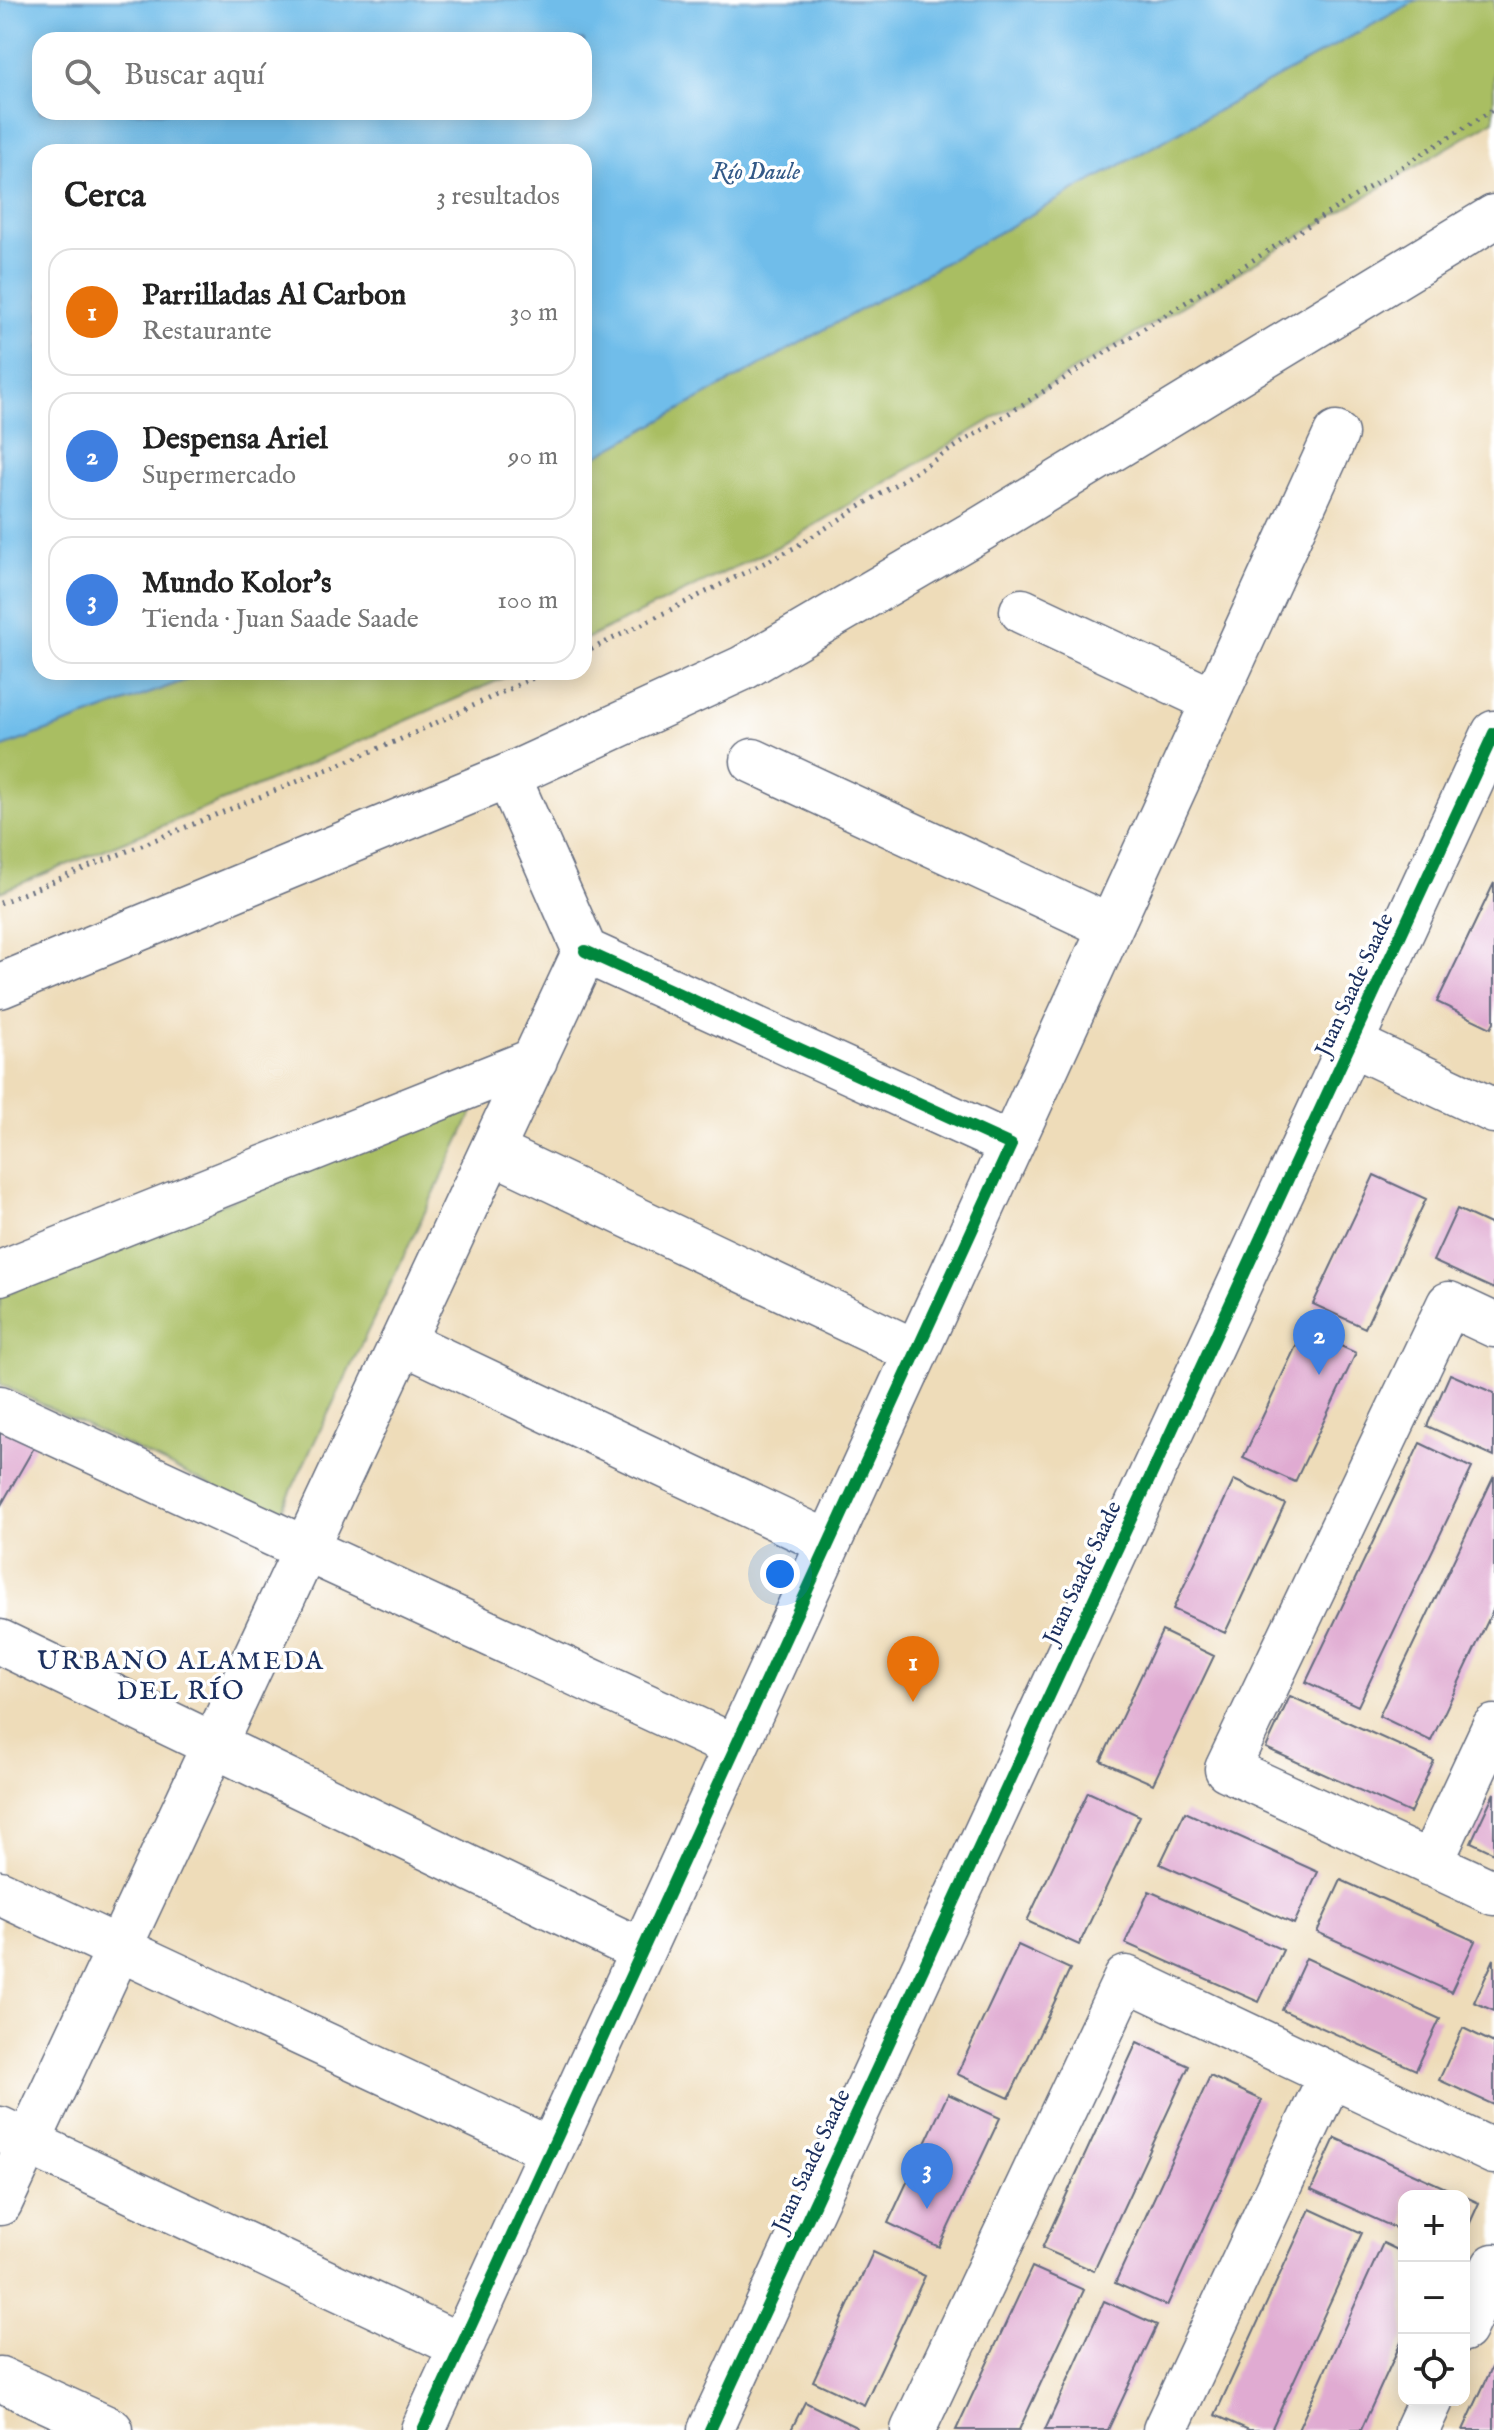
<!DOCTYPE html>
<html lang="es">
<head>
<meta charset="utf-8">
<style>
	body { margin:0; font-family:"IM FELL English",serif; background:#f6f6f6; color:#222 }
	.controls { position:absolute; right:24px; bottom:24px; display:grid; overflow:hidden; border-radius:16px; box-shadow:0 4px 20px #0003 }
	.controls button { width:72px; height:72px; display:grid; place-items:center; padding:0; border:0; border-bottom:2px solid #e0e0e0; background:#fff; color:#222; font:40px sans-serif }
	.you { position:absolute; left:780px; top:1574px; width:28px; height:28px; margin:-20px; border:6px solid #fff; border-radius:50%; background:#1a73e8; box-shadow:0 0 0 12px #1a73e833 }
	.badge { display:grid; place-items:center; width:52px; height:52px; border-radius:50%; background:#d1495b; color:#fff; font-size:26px; font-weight:700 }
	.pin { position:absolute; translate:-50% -66px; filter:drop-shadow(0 2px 4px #0008) }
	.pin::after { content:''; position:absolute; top:42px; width:28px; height:24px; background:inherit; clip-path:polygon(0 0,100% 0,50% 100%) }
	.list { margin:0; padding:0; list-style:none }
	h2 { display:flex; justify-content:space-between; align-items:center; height:104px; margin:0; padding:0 32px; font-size:34px }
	h2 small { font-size:26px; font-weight:400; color:#767676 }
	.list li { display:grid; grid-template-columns:52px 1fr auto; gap:24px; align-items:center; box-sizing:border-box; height:128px; margin:0 16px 16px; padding:0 16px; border:2px solid #e0e0e0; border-radius:24px }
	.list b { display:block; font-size:30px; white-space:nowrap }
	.list p { margin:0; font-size:26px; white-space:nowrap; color:#767676 }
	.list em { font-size:26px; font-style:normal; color:#767676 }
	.icon { flex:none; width:44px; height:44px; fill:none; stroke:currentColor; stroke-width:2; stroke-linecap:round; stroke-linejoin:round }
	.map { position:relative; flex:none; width:1494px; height:2430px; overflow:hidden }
	.search { position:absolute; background:#fff; box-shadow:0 4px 20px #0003; left:32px; top:32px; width:560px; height:88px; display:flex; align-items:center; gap:20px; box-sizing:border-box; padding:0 28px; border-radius:24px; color:#767676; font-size:30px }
	.panel { position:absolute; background:#fff; box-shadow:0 4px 20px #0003; left:32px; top:144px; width:560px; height:536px; border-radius:24px }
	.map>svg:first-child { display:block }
</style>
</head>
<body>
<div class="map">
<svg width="1494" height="2430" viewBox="0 0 1494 2430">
	<rect width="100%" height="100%" fill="#fff"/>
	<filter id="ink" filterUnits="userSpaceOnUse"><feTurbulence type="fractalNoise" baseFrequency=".0125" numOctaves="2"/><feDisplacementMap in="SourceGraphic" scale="16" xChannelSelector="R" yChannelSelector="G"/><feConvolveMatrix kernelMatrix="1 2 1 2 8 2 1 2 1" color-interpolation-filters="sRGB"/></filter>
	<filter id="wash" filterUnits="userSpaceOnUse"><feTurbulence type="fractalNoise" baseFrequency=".006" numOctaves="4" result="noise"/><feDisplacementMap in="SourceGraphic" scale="32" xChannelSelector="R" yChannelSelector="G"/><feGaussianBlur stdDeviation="1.8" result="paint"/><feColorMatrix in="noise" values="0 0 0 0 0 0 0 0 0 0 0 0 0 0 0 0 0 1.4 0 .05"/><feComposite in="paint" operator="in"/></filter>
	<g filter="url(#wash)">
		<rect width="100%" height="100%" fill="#eedcb9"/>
		<path fill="#a9be62" stroke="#627660" stroke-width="2" d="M1417 0H1494V120L781 545 584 640V463Z
			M208 672H517L233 797 0 892V748Z
			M456 1107 473 1112 278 1518 0 1384V1296Z"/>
		<path fill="#6fbdea" stroke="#4576a4" stroke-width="2" fill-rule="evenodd" d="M0 0H1417L584 463V152H40V672H208L0 748ZM40 40H584V112H40Z"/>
		<g id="blocks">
			<path fill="#e0abd2" d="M1494 883V1022L1491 1028 1437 1002Z
				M1374 1175 1426 1199 1365 1328 1313 1304Z
				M1457 1209 1494 1226V1289L1433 1261Z
				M1304 1329 1356 1353 1295 1482 1243 1458Z
				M1450 1374 1494 1393V1456L1427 1426Z
				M0 1428 36 1444 0 1507Z
				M1420 1443 1472 1468 1358 1706 1306 1682Z
				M1494 1476V1608L1431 1741 1379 1716Z
				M1234 1480 1285 1504 1225 1633 1173 1609Z
				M1162 1631 1214 1656 1153 1784 1101 1761Z
				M1290 1696 1434 1761 1410 1813 1266 1748Z
				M1088 1792 1140 1816 1079 1945 1027 1921Z
				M1494 1793V1853L1471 1842Z
				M1185 1812 1318 1872 1294 1924 1160 1864Z
				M1341 1880 1475 1941 1451 1992 1317 1932Z
				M1149 1891 1283 1950 1259 2002 1125 1943Z
				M1018 1945 1070 1969 1009 2098 957 2074Z
				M1306 1958 1440 2019 1416 2070 1282 2010Z
				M1494 1959V2011L1474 2002Z
				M1463 2028 1494 2043V2105L1439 2080Z
				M1137 2042 1189 2066 1094 2271 1042 2248Z
				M1210 2076 1262 2100 1167 2306 1115 2283Z
				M948 2094 1000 2118 939 2247 888 2223Z
				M1335 2138 1463 2196H1404V2232L1311 2190Z
				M1464 2196 1479 2203 1464 2236Z
				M1310 2209 1362 2233 1271 2430H1249L1215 2415Z
				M1383 2243 1404 2253V2336L1361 2430H1298Z
				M873 2252 925 2276 864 2405 813 2381Z
				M1032 2267 1084 2290 1019 2430H956Z
				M1104 2301 1157 2325 1108 2430H1045Z
				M1494 2363V2430H1463Z
				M805 2402 856 2427 855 2430H791Z"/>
		</g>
	</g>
	<g filter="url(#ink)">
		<use href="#blocks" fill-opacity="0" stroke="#656c7e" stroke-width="2"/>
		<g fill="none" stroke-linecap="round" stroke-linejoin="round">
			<defs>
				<path id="minor" d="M1022 611 1214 701
					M753 761 1110 927
					M0 986 508 776 743 668 981 529 1494 217
					M1350 1043 1494 1111
					M1011 1145 1336 434
					M492 1151 916 1352
					M0 1273 535 1060
					M1494 1325 1449 1304 1227 1769 1494 1893
					M403 1342 829 1543
					M0 1408 735 1747
					M0 1642 642 1951
					M1430 1864 1494 1727
					M0 1893 551 2150
					M0 2129 461 2346
					M0 2203 585 951 508 776
					M1464 2329 1494 2266
					M0 2379 111 2430
					M423 2430 1011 1145 585 951
					M710 2430 1494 733
					M913 2430 1126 1978 1494 2152
					M1165 2430 1331 2075
					M1417 2430 1431 2400"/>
			</defs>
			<use href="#minor" stroke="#656c7e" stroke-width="47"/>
			<path stroke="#656c7e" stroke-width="5" stroke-dasharray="2 6" stroke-linecap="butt" d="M584 653 794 548 1494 109
				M0 903 399 740 546 672"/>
			<use href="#minor" stroke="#fff" stroke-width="44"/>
			<defs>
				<path id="cycleway" d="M423 2430 1011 1145 585 951
					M710 2430 1494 733"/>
			</defs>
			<use href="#cycleway" stroke="#fff" stroke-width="17"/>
			<use href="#cycleway" stroke="#00873e" stroke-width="12"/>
		</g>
	</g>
	<g text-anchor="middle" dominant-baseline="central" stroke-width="7" stroke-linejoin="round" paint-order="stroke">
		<g font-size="22" fill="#1b2f5e" stroke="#fff">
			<text transform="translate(1355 985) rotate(-65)">Juan Saade Saade</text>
			<text transform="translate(1083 1573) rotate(-65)">Juan Saade Saade</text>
			<text transform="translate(812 2161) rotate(-65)">Juan Saade Saade</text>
		</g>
		<g font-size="24" font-style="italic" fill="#345a88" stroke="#fff">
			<text x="756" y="172">Río Daule</text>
		</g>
		<g font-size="26" letter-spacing="2" fill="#1b2f5e" stroke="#fff">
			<text x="181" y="1661">URBANO ALAMEDA<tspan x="181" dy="30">DEL RÍO</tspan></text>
		</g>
	</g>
</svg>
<div class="controls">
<button>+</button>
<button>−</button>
<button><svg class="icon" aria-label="locate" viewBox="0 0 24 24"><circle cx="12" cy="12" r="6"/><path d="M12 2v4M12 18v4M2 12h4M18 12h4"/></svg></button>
</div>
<div class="you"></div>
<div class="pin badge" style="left:913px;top:1702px;background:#e8710a">1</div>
<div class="pin badge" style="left:1319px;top:1375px;background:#3f7fe0">2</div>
<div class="pin badge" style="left:927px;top:2209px;background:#3f7fe0">3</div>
<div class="search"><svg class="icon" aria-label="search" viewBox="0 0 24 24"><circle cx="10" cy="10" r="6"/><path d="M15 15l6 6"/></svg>Buscar aquí</div>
<section class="panel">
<h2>Cerca<small>3 resultados</small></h2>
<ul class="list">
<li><span class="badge" style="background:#e8710a">1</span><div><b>Parrilladas Al Carbon</b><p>Restaurante</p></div><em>30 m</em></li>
<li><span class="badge" style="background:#3f7fe0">2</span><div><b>Despensa Ariel</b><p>Supermercado</p></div><em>90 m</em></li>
<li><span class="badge" style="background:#3f7fe0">3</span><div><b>Mundo Kolor's</b><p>Tienda · Juan Saade Saade</p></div><em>100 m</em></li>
</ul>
</section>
</div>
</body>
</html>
